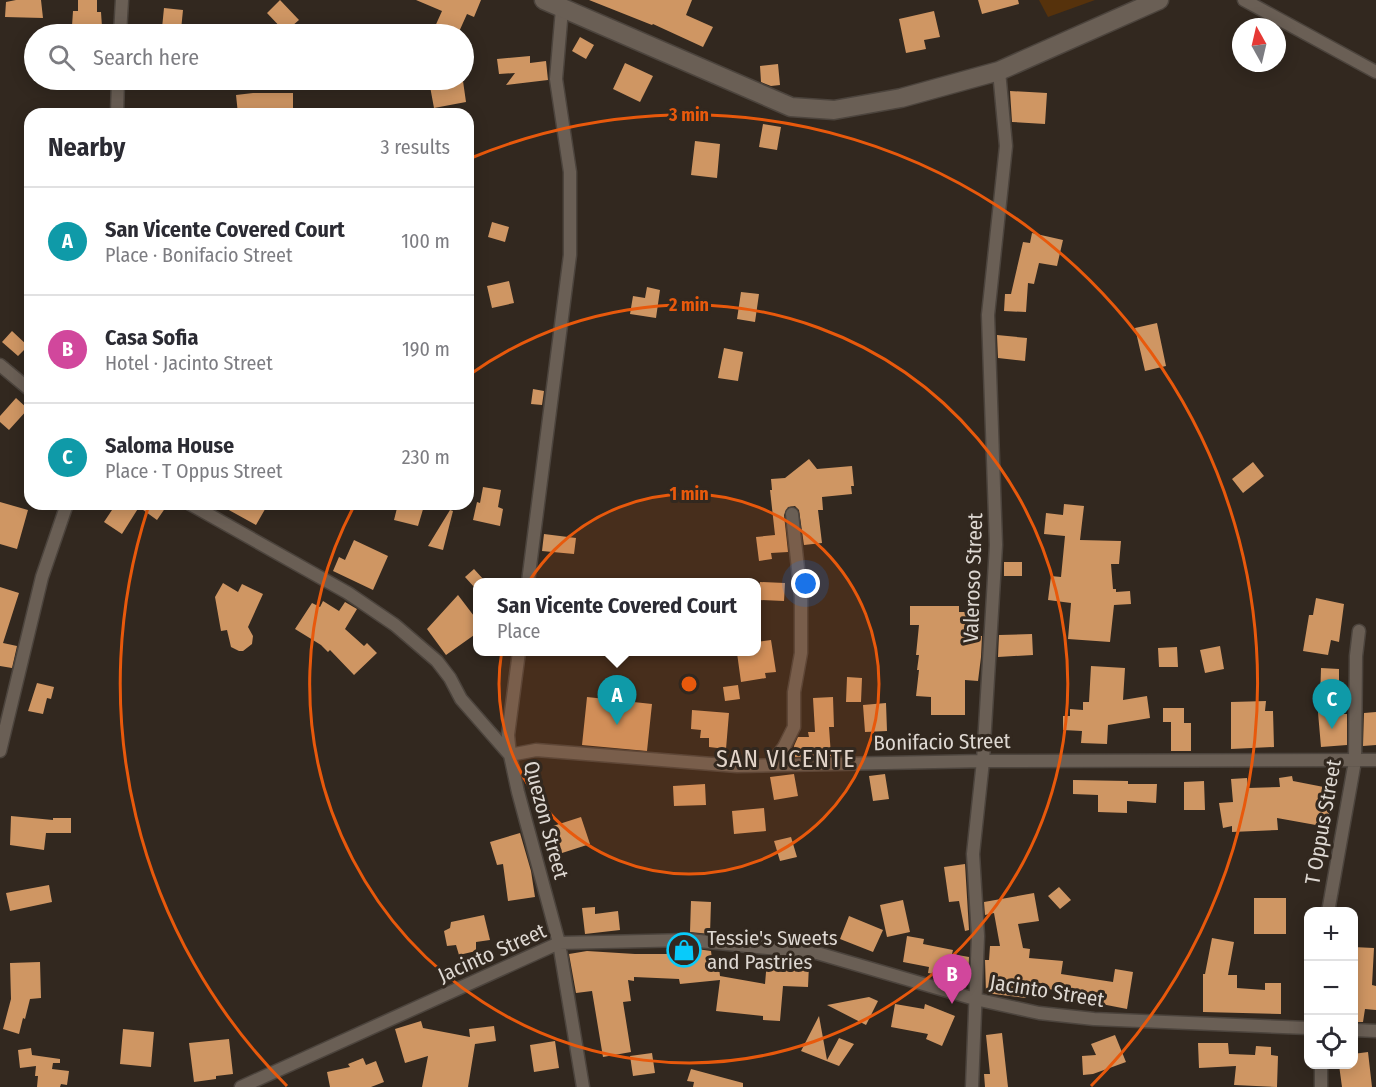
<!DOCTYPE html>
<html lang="en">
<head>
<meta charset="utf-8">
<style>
	body { margin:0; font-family:"Fira Sans Condensed",sans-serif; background:#f7f7f7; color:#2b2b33 }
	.controls { position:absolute; right:18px; bottom:18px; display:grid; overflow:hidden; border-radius:12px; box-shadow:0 3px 15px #0003 }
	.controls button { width:54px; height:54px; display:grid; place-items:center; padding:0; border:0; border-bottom:2px solid #e1e1e2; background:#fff; color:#2b2b33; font:30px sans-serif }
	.compass { position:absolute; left:1232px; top:18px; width:54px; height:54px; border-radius:50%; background:#fff; box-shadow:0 3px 15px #0003; rotate:352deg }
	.you { position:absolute; left:806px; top:584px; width:21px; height:21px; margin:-15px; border:4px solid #fff; border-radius:50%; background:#1a73e8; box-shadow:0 0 0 9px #1a73e833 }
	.badge { display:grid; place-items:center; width:39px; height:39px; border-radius:50%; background:#0f766e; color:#fff; font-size:20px; font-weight:700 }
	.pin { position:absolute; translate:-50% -50px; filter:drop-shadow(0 2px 3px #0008) }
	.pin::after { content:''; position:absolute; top:32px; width:21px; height:18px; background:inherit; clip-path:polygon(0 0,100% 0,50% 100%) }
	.popup { position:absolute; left:473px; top:578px; width:288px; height:78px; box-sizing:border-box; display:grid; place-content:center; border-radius:12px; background:#fff; filter:drop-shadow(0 2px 4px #0005); font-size:20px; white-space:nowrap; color:#7c7c81 }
	.popup b { font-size:22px; color:#2b2b33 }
	.popup::after { content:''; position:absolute; left:50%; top:100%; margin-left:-12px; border:12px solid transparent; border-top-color:#fff }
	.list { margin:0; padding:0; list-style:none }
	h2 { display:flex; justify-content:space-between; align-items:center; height:78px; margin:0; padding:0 24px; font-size:26px }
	h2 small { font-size:20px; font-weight:400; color:#7c7c81 }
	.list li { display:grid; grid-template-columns:39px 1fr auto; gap:18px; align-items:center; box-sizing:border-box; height:108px; padding:0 24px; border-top:2px solid #e1e1e2 }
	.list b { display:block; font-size:22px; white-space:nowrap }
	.list p { margin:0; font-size:20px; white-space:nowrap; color:#7c7c81 }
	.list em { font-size:20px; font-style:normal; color:#7c7c81 }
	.icon { flex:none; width:33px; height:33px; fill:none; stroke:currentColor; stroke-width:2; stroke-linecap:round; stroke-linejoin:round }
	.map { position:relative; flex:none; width:1376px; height:1087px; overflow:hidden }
	.search { position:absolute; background:#fff; box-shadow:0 3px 15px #0003; left:24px; top:24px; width:450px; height:66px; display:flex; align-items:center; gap:15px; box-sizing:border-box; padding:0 21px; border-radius:33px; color:#7c7c81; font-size:22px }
	.panel { position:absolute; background:#fff; box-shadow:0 3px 15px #0003; left:24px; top:108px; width:450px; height:402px; border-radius:18px }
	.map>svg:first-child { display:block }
</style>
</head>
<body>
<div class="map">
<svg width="1376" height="1087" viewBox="0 0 1376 1087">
	<rect width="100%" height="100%" fill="#32281f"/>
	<path fill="#56320c" d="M1039 0H1095L1048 17Z"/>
	<path fill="#cf9663" d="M16 0H41L43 18 5 17 6 2Z
		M78 0H97V12H101L102 27 72 26 73 11H78Z
		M280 0 299 20 285 32 267 13Z
		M416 0H481L474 17 467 14 458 34H444L433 31 442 11Z
		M589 0H692L686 15 713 27 703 47 653 24 652 25Z
		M978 0H1018L1019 4 982 14Z
		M164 8 183 10 181 30 162 28Z
		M934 11 940 37 924 40 926 49 906 53 899 19Z
		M580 37 594 45 586 59 572 51Z
		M530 56V63L546 61 548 80 506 85 515 73 499 74 497 59Z
		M625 63 653 76 640 102 613 89Z
		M778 64 780 85 771 86 761 82 760 66Z
		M440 80H453V83L463 81 466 102 434 108 429 81Z
		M1010 91 1047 93 1045 124 1012 122Z
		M253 93H293V110H283L282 114H238L236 95Z
		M763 124 781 127 777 150 759 147Z
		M695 141 720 144 717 178 691 175Z
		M492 222 509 227 505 242 488 237Z
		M1032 233 1063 240 1057 266 1039 263 1034 284 1028 283 1026 312 1004 311 1005 294H1011L1023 242 1030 243Z
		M509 281 514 303 492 308 487 286Z
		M647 287 660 290 656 318 630 314 633 296 645 298Z
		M741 292 759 294 755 322 737 319Z
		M1157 323 1166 366 1145 371 1135 328Z
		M12 331 28 346 18 356 2 342Z
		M997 335 1027 338 1025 361 998 358Z
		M724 348 743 352 738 381 718 378Z
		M533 389 544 391 542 405 531 404Z
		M16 398 28 409 9 430 0 422V416Z
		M809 459 817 469 852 466 854 486H851L852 494 822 497 823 510H818L822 543 804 545 799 510 795 506 788 507 784 515 788 552 771 553 772 559 759 561 756 537 775 535 770 490H772L771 479 785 478Z
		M1253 462 1264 476 1243 493 1232 479Z
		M483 487 501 490 498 507 503 509 500 526 473 520 477 502 480 503Z
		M0 502 28 510 17 549 0 544Z
		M116 504H168L157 520 139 507 122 534 104 522Z
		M218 504H268L256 525Z
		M398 504 424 506 418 526 394 520Z
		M1064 504 1084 506 1080 540 1121 541 1119 564H1111L1113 589H1116V592L1130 591 1131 604 1114 605 1110 642 1068 639 1071 603 1048 600 1051 576 1061 577 1065 536 1044 534 1046 513 1063 515Z
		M450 510 453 511 443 550 428 546Z
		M544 534 576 538 574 554 542 551Z
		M354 540 388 556 373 590 333 571 339 557 345 560Z
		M1004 562H1022V576H1004Z
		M474 569 484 580 477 582 475 588 465 577Z
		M760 582 785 583 784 601 759 600Z
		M223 583 238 592 242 584 263 594 248 627 253 636 252 644 243 651H239L231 647 227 630 221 631 215 597Z
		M0 587 19 593 3 643 17 646 12 668 0 666Z
		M458 595 477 620V633L446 655 427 629Z
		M1316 598 1344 604 1339 642 1331 640 1328 655 1303 651 1309 615H1313Z
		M323 601 339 611 345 602 357 609 345 629 364 646 367 643 377 653 354 675 330 650 328 652 321 645 295 629 312 603 320 607Z
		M910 606H959V612H972L973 636H982L981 657 978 681 965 680V715H931V697L916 696 919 670H917L919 655H916L919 625H910Z
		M1032 634 1033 655 998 657 999 635Z
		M771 640 776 672 765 673 766 678 741 682 737 653 756 651V642Z
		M1220 646 1224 669 1205 673 1200 650Z
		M1177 647 1178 667H1159L1158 648Z
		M1091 666 1125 668 1123 700 1147 696 1150 718 1108 725 1107 744 1081 743 1082 731 1063 730V716H1070V709L1083 710V702H1089Z
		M1321 668 1339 669V681H1333L1335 712 1344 711V714H1347V745L1321 747 1317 701H1320Z
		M847 677 862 678 861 702H846Z
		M37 683 54 687 51 699 47 698 43 714 28 711Z
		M738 685 740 699 725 701 723 687Z
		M587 697 652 704 647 751 582 745Z
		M833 697 834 727H829L831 756 795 757 794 746 798 737H809L808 732H815L813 698Z
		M1266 701 1265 711H1273L1274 747 1231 749V702Z
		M886 703 887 731 865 732 863 705Z
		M1163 708H1184V723H1191V751H1171V722H1163Z
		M692 710 729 713 726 749 709 747V738H700L701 730 691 729Z
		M1376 712V745L1363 746 1364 713Z
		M794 774 798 796 774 800 770 777Z
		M885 774 889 799 873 801 869 776Z
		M1292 776 1293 781 1334 789 1327 827 1277 818 1278 830 1232 832V826L1223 828 1219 803 1233 802 1231 779 1247 778 1248 788 1280 787 1279 778Z
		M1073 780 1128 781V784H1157L1156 803 1127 801V813L1098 812V795L1073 794Z
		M1204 781 1205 810H1184V782Z
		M705 784 706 805 674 806 673 786Z
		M764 808 766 831 734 834 732 811Z
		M11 816 53 820V818H71V833H46L44 850 10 845Z
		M581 817 590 844 562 853 553 826Z
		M520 833 531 871 535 897 508 901 503 864 497 865 490 842Z
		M791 837 797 857 780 861 774 841Z
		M965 864 969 930 965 931 959 901 949 902 944 867Z
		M49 885 52 902 10 911 6 893Z
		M1059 887 1071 900 1060 909 1048 896Z
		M1034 893 1039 921 1018 924 1023 948 1030 949 1029 958 1063 961 1061 974 1113 982 1115 969 1133 972 1127 1009 1076 999 1077 992 1027 987 1026 998 986 993 985 960H989L990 946H1000L994 913 985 915 984 902Z
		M1254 898H1286V934H1254Z
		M903 900 910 932 887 937 880 905Z
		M691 901 711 902 710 934 690 932Z
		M595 907V914L618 911 620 930 585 934 582 908Z
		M484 915 490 940 476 942V951L459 955 456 945 447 946 444 931 450 928 451 922Z
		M849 916 883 930 873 952 840 939Z
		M907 936 924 939 923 944 953 950 952 954 969 957 968 982 950 979 951 977 928 973 929 967 903 962Z
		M1212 938 1234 942 1228 975H1237V988L1265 990V983H1281V1014L1203 1012V974H1205Z
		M1353 947 1374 948 1372 985 1376 986V1010L1365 1009 1363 1022H1353Z
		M690 948 711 951 712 959H718L720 976 765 984 767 960 809 965 808 987 783 986 780 1021 763 1020V1016L716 1011 720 980 680 984 679 979 634 977V981L628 980 631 1001 623 1002 631 1052 603 1057 592 991 576 993 569 954 587 951 635 954H677L676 951Z
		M40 962 41 998 30 999 25 1019 23 1018 19 1034 3 1029 11 999 10 963Z
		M869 997 878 1001 866 1025 827 1005Z
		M895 1004 924 1009 925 1004 955 1016 942 1046 926 1039 928 1034 891 1027Z
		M819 1016 827 1060 839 1038 854 1044 839 1066 801 1051Z
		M421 1021 423 1028 470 1037 469 1029 494 1026 496 1041 475 1044 468 1087H422L428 1056 405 1063 395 1029Z
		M123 1029 154 1032 151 1067 120 1064Z
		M1002 1033 1008 1087H985L984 1074H990L986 1035Z
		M1115 1035 1126 1062 1093 1074 1083 1075 1082 1056 1096 1055 1091 1044Z
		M229 1039 233 1074 216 1076V1079L194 1082 189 1043Z
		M555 1041 559 1068 534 1072 530 1045Z
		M1198 1043H1228L1229 1054 1255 1055 1256 1046 1271 1047V1055L1278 1056 1277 1087 1234 1085 1236 1066 1199 1068Z
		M31 1048 32 1055 60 1059V1063H53L52 1069 69 1071 67 1085 61 1084 60 1087H37L38 1076H35L36 1066 20 1068 18 1050Z
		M1368 1052 1372 1087H1342L1339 1065H1353V1054Z
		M652 1053 655 1073 633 1076 630 1056Z
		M363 1058 366 1065 376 1061 384 1082 371 1087H330L327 1072 350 1067 348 1064Z
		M691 1069 743 1083V1087H693L694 1082 687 1081Z"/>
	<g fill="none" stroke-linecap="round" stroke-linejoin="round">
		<defs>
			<path id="minor" d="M1244 0 1376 72
				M120 34 122 0
				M117 114 118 80
				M0 365 30 390
				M190 504 348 593 395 625 437 661 450 678 461 699 510 755
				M528 582 570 255V172L556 79 562 9
				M519 652 508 735 510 755 518 792 559 943 583 1087
				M0 751 42 577 67 504
				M510 755 536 750 737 766 983 761 1376 760
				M770 765 784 747 794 727V692L801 653V596L792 514
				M1328 912 1355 761 1356 656 1359 631
				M1354 1030 1376 1031
				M241 1087 559 943 689 940 817 953 975 999 1039 1013 1094 1019 1308 1028
				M972 1087 978 936 973 854 983 761 996 545 988 315 1006 146 999 71
				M1321 1087V1064"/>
			<path id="secondary" d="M544 0 791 107 834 110 901 98 999 71 1159 0"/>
		</defs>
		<use href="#minor" stroke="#4c443d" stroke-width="15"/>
		<use href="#secondary" stroke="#4c443d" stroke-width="21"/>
		<use href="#minor" stroke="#6a5f55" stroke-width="12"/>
		<use href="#secondary" stroke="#6a5f55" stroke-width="18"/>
	</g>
	<circle cx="689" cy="684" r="190" fill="#e8590c" fill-opacity=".12"/>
	<g fill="none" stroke="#e8590c" stroke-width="3">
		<circle cx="689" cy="684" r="190"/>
		<path d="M469 375A379 379 0 1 1 354 506"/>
		<path d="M287 1086A569 569 0 0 1 148 508M471 158A569 569 0 0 1 1091 1086"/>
	</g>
	<defs>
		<symbol id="shop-ring" viewBox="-11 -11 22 22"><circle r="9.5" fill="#32281f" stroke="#08cbfa" stroke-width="1.5"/><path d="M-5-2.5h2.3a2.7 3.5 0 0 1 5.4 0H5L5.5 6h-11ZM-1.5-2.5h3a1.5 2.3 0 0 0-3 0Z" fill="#08cbfa"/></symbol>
	</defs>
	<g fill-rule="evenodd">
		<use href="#shop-ring" x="665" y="931" width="38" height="38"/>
	</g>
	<g text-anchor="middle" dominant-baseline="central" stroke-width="6" stroke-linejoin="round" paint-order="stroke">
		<g font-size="21" fill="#ded8d2" stroke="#32281f">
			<text transform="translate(973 578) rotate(-88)">Valeroso Street</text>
			<text transform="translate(942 742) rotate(-1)">Bonifacio Street</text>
			<text transform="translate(546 820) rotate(75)">Quezon Street</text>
			<text transform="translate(1323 822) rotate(-80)">T Oppus Street</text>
			<text transform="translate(492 953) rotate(-24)">Jacinto Street</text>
			<text transform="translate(1047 991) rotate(9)">Jacinto Street</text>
		</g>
		<g font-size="21" fill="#ded8d2" stroke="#32281f" text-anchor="start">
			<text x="707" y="938">Tessie's Sweets<tspan x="707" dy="24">and Pastries</tspan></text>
		</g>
		<g font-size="24" letter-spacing="1.5" fill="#e2d4c9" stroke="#32281f">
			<text x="786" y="759">SAN VICENTE</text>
		</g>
	</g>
	<circle cx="689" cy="684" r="9" fill="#e8590c" stroke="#32281f" stroke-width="3"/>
	<g font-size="18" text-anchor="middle" font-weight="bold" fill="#e8590c" stroke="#32281f" stroke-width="6" stroke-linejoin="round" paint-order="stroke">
		<text x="689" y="121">3 min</text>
		<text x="689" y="311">2 min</text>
		<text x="689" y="500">1 min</text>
	</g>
</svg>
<div class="controls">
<button>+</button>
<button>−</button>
<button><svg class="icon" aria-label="locate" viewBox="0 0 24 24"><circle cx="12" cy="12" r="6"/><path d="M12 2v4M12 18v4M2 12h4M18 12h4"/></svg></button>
</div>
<svg class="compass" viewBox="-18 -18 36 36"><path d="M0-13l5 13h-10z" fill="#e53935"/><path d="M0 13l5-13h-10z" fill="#7c7c81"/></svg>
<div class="you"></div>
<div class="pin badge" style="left:617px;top:725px;background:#0f9aa8">A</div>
<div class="popup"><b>San Vicente Covered Court</b>Place</div>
<div class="pin badge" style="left:952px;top:1004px;background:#d1479c">B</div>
<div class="pin badge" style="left:1332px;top:729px;background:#0f9aa8">C</div>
<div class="search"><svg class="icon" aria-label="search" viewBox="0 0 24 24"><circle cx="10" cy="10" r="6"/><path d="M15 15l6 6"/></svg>Search here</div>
<section class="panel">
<h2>Nearby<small>3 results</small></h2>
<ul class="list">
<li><span class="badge" style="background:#0f9aa8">A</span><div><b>San Vicente Covered Court</b><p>Place · Bonifacio Street</p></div><em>100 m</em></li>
<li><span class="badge" style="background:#d1479c">B</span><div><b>Casa Sofia</b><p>Hotel · Jacinto Street</p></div><em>190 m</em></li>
<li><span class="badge" style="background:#0f9aa8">C</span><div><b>Saloma House</b><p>Place · T Oppus Street</p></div><em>230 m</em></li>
</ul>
</section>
</div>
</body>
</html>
